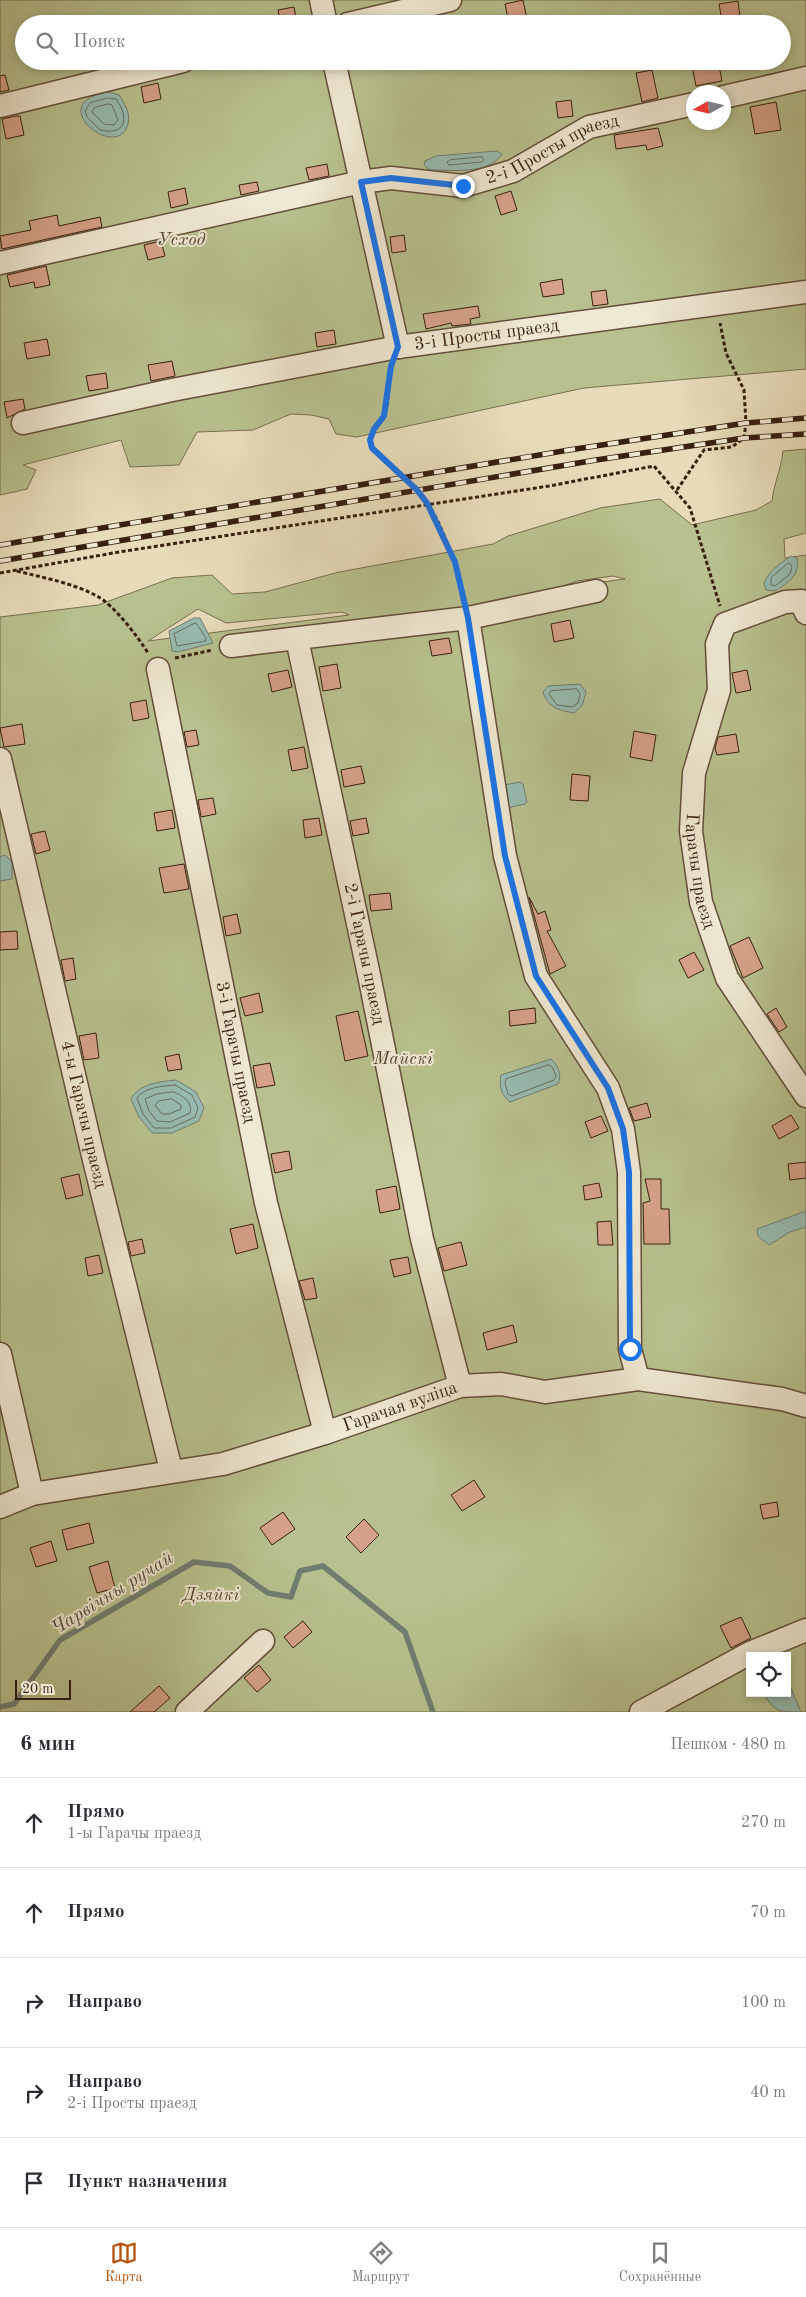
<!DOCTYPE html>
<html lang="ru">
<head>
<meta charset="utf-8">
<style>
	body { margin:0; font-family:"Old Standard TT",serif; background:#f2f2f3; color:#2b2b33 }
	.controls { position:absolute; right:15px; bottom:15px; display:grid; overflow:hidden; border-radius:0px; box-shadow:0 2px 8px #0003 }
	.controls button { width:45px; height:45px; display:grid; place-items:center; padding:0; border:0; border-bottom:1px solid #e1e1e2; background:#fff; color:#2b2b33; font:25px sans-serif }
	.compass { position:absolute; left:686px; top:85px; width:45px; height:45px; border-radius:50%; background:#fff; box-shadow:0 2px 8px #0003; rotate:262deg }
	.scale { position:absolute; left:15px; bottom:12px; width:56px; box-sizing:border-box; padding-left:5px; border:2px solid #381f0f; border-top:0; font-size:14px; line-height:18px; white-space:nowrap; color:#381f0f; -webkit-text-stroke:4px #efe8d2; paint-order:stroke }
	.stop { position:absolute; width:15px; height:15px; margin:-11px; border:4px solid #1a73e8; border-radius:50%; background:#fff }
	.stop.end { background:#1a73e8; border-color:#fff; box-shadow:0 1px 5px #0008 }
	.list { margin:0; padding:0; list-style:none }
	h2 { display:flex; justify-content:space-between; align-items:center; height:65px; margin:0; padding:0 20px; font-size:21px }
	h2 small { font-size:16px; font-weight:400; color:#7c7c81 }
	.list li { display:grid; grid-template-columns:32px 1fr auto; gap:15px; align-items:center; box-sizing:border-box; height:90px; padding:0 20px; border-top:1px solid #e1e1e2 }
	.list b { display:block; font-size:19px; white-space:nowrap }
	.list p { margin:0; font-size:16px; white-space:nowrap; color:#7c7c81 }
	.list em { font-size:16px; font-style:normal; color:#7c7c81 }
	.icon { flex:none; width:28px; height:28px; fill:none; stroke:currentColor; stroke-width:2; stroke-linecap:round; stroke-linejoin:round }
	.map { position:relative; flex:none; width:806px; height:1712px; overflow:hidden }
	.search { position:absolute; background:#fff; box-shadow:0 2px 8px #0003; left:15px; right:15px; top:15px; height:55px; display:flex; align-items:center; gap:12px; box-sizing:border-box; padding:0 18px; border-radius:28px; color:#7c7c81; font-size:19px }
	.sheet { height:515px; background:#fff }
	nav { display:flex; justify-content:space-around; align-items:center; box-sizing:border-box; height:70px; border-top:1px solid #e1e1e2; background:#fff; font-size:14px; color:#7c7c81 }
	nav a { display:grid; justify-items:center; gap:2px }
	nav .on { color:#b45309 }
	.map>svg:first-child { display:block }
</style>
</head>
<body>
<div class="map">
<svg width="806" height="1712" viewBox="0 0 806 1712">
	<rect width="100%" height="100%" fill="#e7dbb9"/>
	<filter id="stains"><feTurbulence type="fractalNoise" baseFrequency=".004" numOctaves="4"/><feColorMatrix values="0 0 0 0 .2 0 0 0 0 .09 0 0 0 0 .02 0 0 0 .5 -.17"/></filter>
	<radialGradient id="worn" r=".72"><stop offset=".6" stop-color="#630" stop-opacity="0"/><stop offset="1" stop-color="#630" stop-opacity=".3"/></radialGradient>
	<path fill="#b7c08e" stroke="#78704e" fill-rule="evenodd" d="M0 0H806V369L584 388 357 437 336 434 329 419 311 415 291 414 253 430 197 432 179 465 130 467 121 440 23 465 36 470 27 489 0 495ZM24 24H782V61H24ZM694 92H724V122H694Z
		M806 449V533L784 539 785 558 806 555V1712H0V617L98 605 172 578 212 575 232 594 265 592 339 572 493 544 508 536 600 508 660 499 692 525 756 510 772 501C774 483 781 470 783 451ZM613 576 625 579 557 588 577 581ZM198 609 226 623 342 612 349 615 148 641ZM750 1656H787V1693H750Z"/>
	<path fill="#97bbb1" stroke="#717d70" d="M109 92 119 95C125 104 132 115 127 127 114 160 42 102 109 92Z
		M497 151 502 154C489 175 452 170 430 170L424 165 425 161 436 156Z
		M791 556 797 558C800 576 788 583 775 591L766 590 764 583C769 571 780 563 791 556Z
		M194 618H200L213 643 178 652 172 651 169 631Z
		M580 684 586 692 582 706 574 713C559 710 548 708 543 692L548 686Z
		M520 782 523 784 527 802 525 804 507 808 504 785Z
		M5 855 12 862V879L0 881V857Z
		M551 1059C559 1067 562 1074 558 1084L510 1102C501 1095 499 1086 501 1075Z
		M176 1080 196 1092 204 1108 199 1121 172 1133H152L139 1117 131 1099C140 1083 159 1082 176 1080Z
		M806 1211V1227L790 1232 769 1245 758 1236 757 1229Z
		M787 1679 801 1712C780 1712 773 1712 764 1693H787Z"/>
	<g fill="none" stroke-linecap="round" stroke-linejoin="round">
		<path stroke="#686d60" stroke-width="1" d="M108 98 116 99C129 117 127 136 100 130L87 117 85 111 90 103Z
			M108 104 112 105 118 120 114 125 104 124 92 112 94 108Z
			M482 157 484 160 482 162 449 165 447 162 450 160Z
			M789 563 792 566 790 574 775 586 771 585V578Z
			M196 623 206 638V641L177 646 174 634Z
			M577 689 580 694 578 703 572 707 557 705 549 694 551 691Z
			M549 1065 553 1068 556 1076 554 1080 512 1096 508 1094 505 1083 506 1079Z
			M175 1085 192 1095 198 1108 195 1117 171 1128H154L143 1114 137 1098C144 1087 164 1086 175 1085Z
			M174 1092C182 1096 193 1101 190 1113L170 1122 157 1121 149 1111 145 1099 157 1094Z
			M172 1099 181 1105V1109L169 1114H162L155 1105 159 1101Z"/>
		<path stroke="#717d70" stroke-width="5.5" d="M0 1707 14 1704 60 1640 194 1562 230 1566 268 1593 291 1597 300 1571 323 1566 405 1632 433 1712"/>
	</g>
	<path fill="#d5a188" stroke="#381f0f" d="M523 0 528 24H509L505 4Z
		M738 1 740 18 722 21 719 4Z
		M294 7 297 24H281L278 10Z
		M691 61H718L722 81 696 86Z
		M652 70 658 98 642 102 636 73Z
		M5 75 9 90 0 92V76Z
		M158 83 161 99 144 103 141 87Z
		M571 100 573 116 558 118 556 102Z
		M776 102 781 130 755 134 750 107Z
		M16 116H20L24 135 6 139 2 119Z
		M658 128 663 146 647 150 646 145 616 149 614 135Z
		M327 164 329 176 309 180 306 168Z
		M257 182 259 191 241 195 239 185Z
		M185 188 188 204 171 208 168 192Z
		M511 191 517 210 501 215 495 196Z
		M57 215 59 226 100 217 102 227 2 249 0 236 31 230 29 221Z
		M404 235 406 251 392 253 390 237Z
		M161 241 165 256 148 260 144 245Z
		M46 266 50 285 35 288 34 282 10 287 7 275Z
		M562 279 564 294 543 297 540 283Z
		M606 290 608 304 593 306 591 292Z
		M478 306 480 317 470 319 471 324 452 326 451 323 426 329 423 314Z
		M334 330 336 344 317 347 315 333Z
		M47 339 50 355 27 359 24 343Z
		M172 361 175 376 151 381 148 365Z
		M106 373 108 388 89 391 86 376Z
		M23 399 25 409 7 418 4 402Z
		M570 620 574 638 554 642 551 624Z
		M449 638 452 653 432 656 429 641Z
		M337 664 341 688 323 691 319 667Z
		M288 670 292 687 272 692 268 674Z
		M747 670 751 690 736 693 732 673Z
		M146 700 149 718 133 721 130 703Z
		M22 724 25 744 4 747 0 728Z
		M196 730 199 745 187 747 184 732Z
		M634 731 656 735 652 761 630 757Z
		M736 734 739 752 717 755 715 748 718 737Z
		M304 747 308 768 292 771 288 750Z
		M361 766 365 783 344 787 341 770Z
		M572 774 590 776 588 801 570 800Z
		M213 798 216 814 201 817 198 800Z
		M172 810 175 828 157 831 154 813Z
		M319 818 322 835 305 838 303 820Z
		M366 818 369 833 353 836 350 821Z
		M45 831 50 850 36 854 31 834Z
		M184 864 189 889 164 893 159 868Z
		M390 893 392 909 371 911 369 895Z
		M529 897 538 914 545 911 551 930 547 931 566 966 550 974Z
		M237 914 241 933 226 936 223 917Z
		M17 931 18 949 0 950V932Z
		M749 937 763 968 743 978 730 946Z
		M694 952 704 970 688 978 679 960Z
		M73 958 76 979 65 981 61 960Z
		M259 993 263 1012 245 1016 240 998Z
		M535 1008 536 1023 510 1026 509 1011Z
		M776 1008 787 1027 779 1032 767 1014Z
		M358 1011 368 1056 345 1061 336 1016Z
		M96 1033 99 1058 84 1060 79 1036Z
		M179 1054 182 1069 168 1071 165 1057Z
		M270 1063 275 1085 257 1088 253 1066Z
		M647 1103 651 1117 634 1121 629 1108Z
		M791 1115 799 1128 779 1139 772 1126Z
		M601 1116 608 1131 591 1138 585 1122Z
		M289 1151 292 1169 275 1173 271 1154Z
		M806 1162V1178L790 1180 788 1164Z
		M79 1174 83 1195 66 1199 61 1178Z
		M645 1179H661V1209H669L670 1244H644L643 1203 650 1201Z
		M599 1183 602 1197 585 1200 583 1186Z
		M396 1186 400 1209 380 1213 376 1190Z
		M611 1221 613 1245H598L597 1222Z
		M253 1224 258 1248 236 1254 230 1229Z
		M142 1239 145 1253 131 1256 128 1242Z
		M461 1242 467 1265 444 1271 438 1248Z
		M99 1255 103 1273 88 1276 85 1258Z
		M408 1257 411 1273 394 1277 390 1260Z
		M313 1278 317 1298 305 1300 299 1281Z
		M513 1325 517 1342 487 1350 483 1333Z
		M474 1480 485 1497 462 1511 451 1495Z
		M777 1502 779 1516 763 1519 760 1505Z
		M283 1512 295 1529 272 1545 260 1528Z
		M364 1519 379 1535 361 1553 346 1537Z
		M89 1523 94 1543 67 1550 62 1530Z
		M51 1541 57 1561 36 1567 30 1548Z
		M108 1561 115 1588 97 1593 89 1567Z
		M741 1617 751 1638 731 1648 720 1626Z
		M303 1621 312 1632 293 1648 284 1637Z
		M259 1665 271 1680 257 1692 244 1678Z
		M159 1686 170 1698 154 1712H130Z"/>
	<g fill="none" stroke-linecap="round" stroke-linejoin="round">
		<defs>
			<g id="minor">
				<path d="M321 0 326 24"/>
				<path d="M348 24 450 0"/>
				<path d="M334 61 398 347"/>
				<path d="M724 97 806 78"/>
				<path d="M0 106 183 61"/>
				<path id="s1" d="M0 263 361 182 391 178 463 186 513 171 589 127 694 104"/>
				<path id="s2" d="M23 423 172 390 398 347 806 292"/>
				<path id="s3" d="M806 613 801 601 785 602 725 624 717 644 719 690 694 773 691 831 701 902 727 978 806 1096"/>
				<path d="M468 618 505 856 536 976 608 1088 623 1129 629 1172 630 1349 638 1379"/>
				<path id="s4" d="M297 639 369 975 422 1239 460 1386"/>
				<path d="M231 646 468 618 596 591"/>
				<path id="s5" d="M158 669 266 1203 325 1433"/>
				<path id="s6" d="M0 759 94 1160 171 1470"/>
				<path d="M0 1354 32 1494"/>
				<path id="s7" d="M0 1507 32 1494 223 1464 325 1433 460 1386 501 1384 545 1392 638 1379 782 1399 806 1406"/>
				<path d="M187 1712 263 1641"/>
				<path d="M641 1712 750 1653 806 1630"/>
			</g>
		</defs>
		<use href="#minor" stroke="#644e3a" stroke-width="25"/>
		<path stroke="#381f0f" stroke-width="3" stroke-dasharray="4 2.5" stroke-linecap="butt" d="M390 369C389 381 389 405 384 416 378 430 369 430 372 448 389 465 413 481 427 502 445 530 456 567 464 599
			M677 490 704 450 732 447 744 438 746 423 744 390 726 353 720 323
			M17 571C44 578 73 583 97 596 114 605 138 637 148 653
			M0 573 119 552 549 486 654 466 690 508 720 606
			M175 658 213 650"/>
		<use href="#minor" stroke="#efe8d2" stroke-width="22"/>
		<defs>
			<path id="rail" d="M0 545 569 450 746 423 806 418
				M0 561 596 460 744 438 806 434"/>
		</defs>
		<use href="#rail" stroke="#381f0f" stroke-width="5.5"/>
		<use href="#rail" stroke="#efe8d2" stroke-width="4" stroke-dasharray="11" stroke-linecap="butt"/>
	</g>
	<g fill="none" stroke-linecap="round" stroke-linejoin="round">
		<path stroke="#1a73e8" stroke-width="6" d="M463 186 391 178 361 182 398 347 391 366 384 416 374 429 370 440 372 448 417 490 427 503 455 562 468 618 505 856 536 976 608 1088 623 1129 629 1172 630 1349"/>
	</g>
	<g text-anchor="middle" dominant-baseline="central" stroke-width="4" stroke-linejoin="round" paint-order="stroke">
		<g font-size="18" fill="#381f0f" stroke="#efe8d2">
			<text stroke="none"><textPath href="#s1" startOffset="570">2-і Просты праезд</textPath></text>
			<text stroke="none"><textPath href="#s2" startOffset="472">3-і Просты праезд</textPath></text>
			<text stroke="none"><textPath href="#s3" startOffset="346">Гарачы праезд</textPath></text>
			<text stroke="none"><textPath href="#s4" startOffset="322">2-і Гарачы праезд</textPath></text>
			<text stroke="none"><textPath href="#s5" startOffset="391">3-і Гарачы праезд</textPath></text>
			<text stroke="none"><textPath href="#s6" startOffset="365">4-ы Гарачы праезд</textPath></text>
			<text stroke="none"><textPath href="#s7" startOffset="414">Гарачая вуліца</textPath></text>
		</g>
		<g font-size="18" font-style="italic" fill="#58472f" stroke="#efe8d2">
			<text x="181" y="240">Усход</text>
			<text x="403" y="1059">Майскі</text>
			<text x="211" y="1595">Дзяйкі</text>
		</g>
		<g font-size="19" font-style="italic" fill="#544e40" stroke="#efe8d2">
			<text transform="translate(113 1594) rotate(-32)">Чарвічны ручай</text>
		</g>
	</g>
	<rect width="100%" height="100%" filter="url(#stains)"/>
	<rect width="100%" height="100%" fill="url(#worn)"/>
</svg>
<div class="controls">
<button><svg class="icon" aria-label="locate" viewBox="0 0 24 24"><circle cx="12" cy="12" r="6"/><path d="M12 2v4M12 18v4M2 12h4M18 12h4"/></svg></button>
</div>
<svg class="compass" viewBox="-18 -18 36 36"><path d="M0-13l5 13h-10z" fill="#e53935"/><path d="M0 13l5-13h-10z" fill="#7c7c81"/></svg>
<div class="scale">20 m</div>
<div class="stop" style="left:630px;top:1349px"></div>
<div class="stop end" style="left:463px;top:186px"></div>
<div class="search"><svg class="icon" aria-label="search" viewBox="0 0 24 24"><circle cx="10" cy="10" r="6"/><path d="M15 15l6 6"/></svg>Поиск</div>
</div>
<section class="sheet">
<h2>6 мин<small>Пешком · 480 m</small></h2>
<ul class="list">
<li><svg class="icon" aria-label="ahead" viewBox="0 0 24 24"><path d="M12 20V5M6 11l6-6 6 6"/></svg><div><b>Прямо</b><p>1-ы Гарачы праезд</p></div><em>270 m</em></li>
<li><svg class="icon" aria-label="ahead" viewBox="0 0 24 24"><path d="M12 20V5M6 11l6-6 6 6"/></svg><div><b>Прямо</b></div><em>70 m</em></li>
<li><svg class="icon" aria-label="right" viewBox="0 0 24 24"><path d="M7 20v-9h11M14 6l5 5-5 5"/></svg><div><b>Направо</b></div><em>100 m</em></li>
<li><svg class="icon" aria-label="right" viewBox="0 0 24 24"><path d="M7 20v-9h11M14 6l5 5-5 5"/></svg><div><b>Направо</b><p>2-і Просты праезд</p></div><em>40 m</em></li>
<li><svg class="icon" aria-label="arrive" viewBox="0 0 24 24"><path d="M6 21V4h12l-3 4 3 4H6"/></svg><div><b>Пункт назначения</b></div></li>
</ul>
</section>
<nav>
<a class="on"><svg class="icon" aria-label="map" viewBox="0 0 24 24"><path d="M3 6l6-2 6 2 6-2v14l-6 2-6-2-6 2zM9 4v14M15 6v14"/></svg>Карта</a>
<a><svg class="icon" aria-label="directions" viewBox="0 0 24 24"><path d="M12 3l9 9-9 9-9-9zM9 14v-3h6M13 9l2 2-2 2"/></svg>Маршрут</a>
<a><svg class="icon" aria-label="saved" viewBox="0 0 24 24"><path d="M7 4h10v16l-5-4-5 4z"/></svg>Сохранённые</a>
</nav>
</body>
</html>
